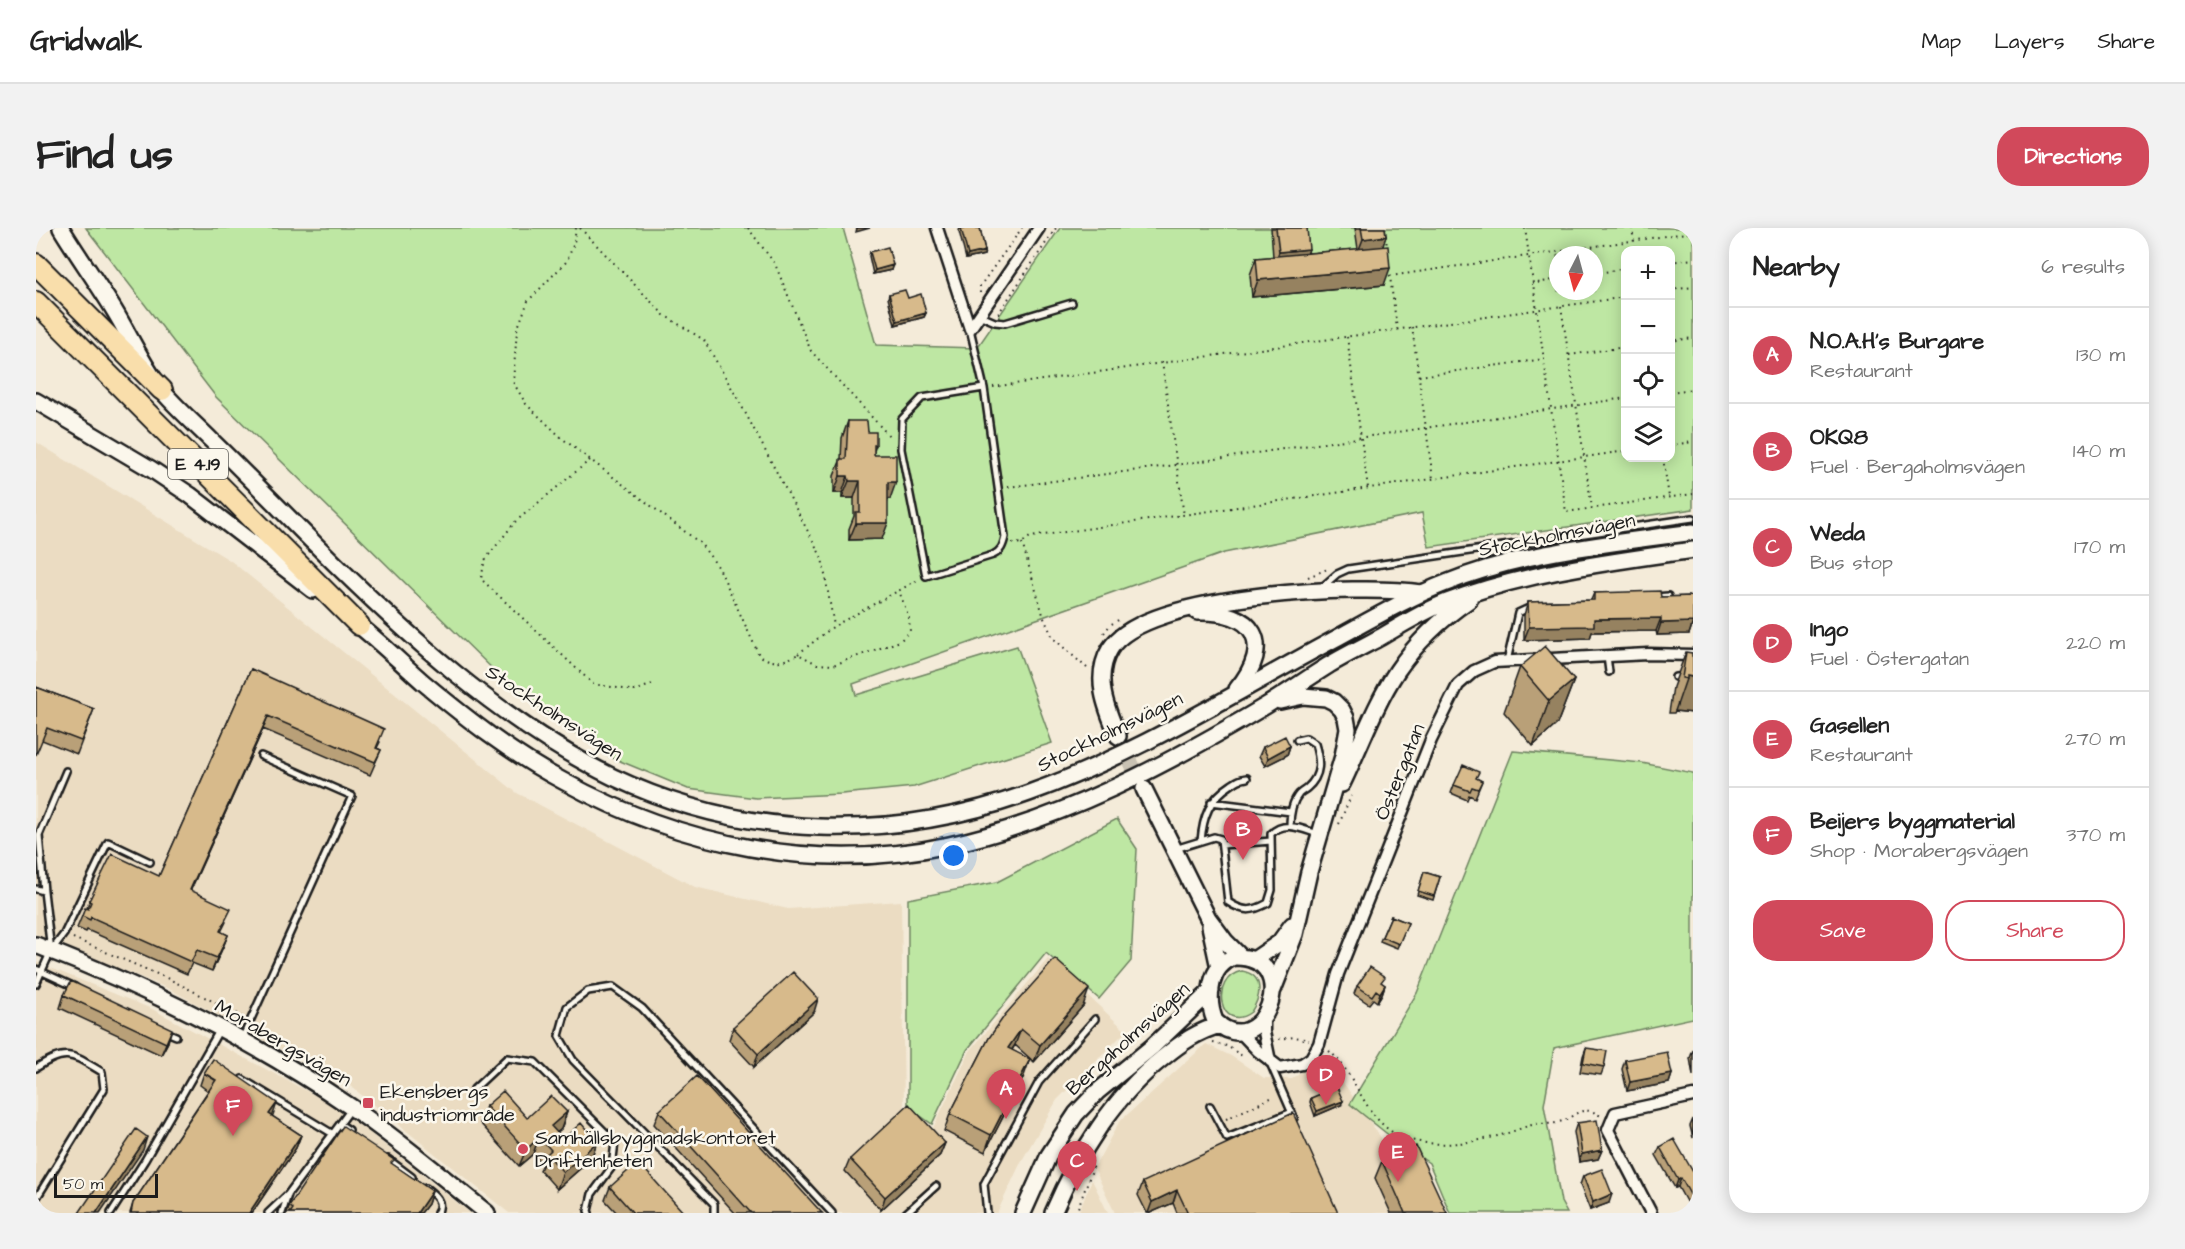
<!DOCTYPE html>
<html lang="en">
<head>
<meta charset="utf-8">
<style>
	body { margin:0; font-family:"Architects Daughter",sans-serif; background:#f2f2f2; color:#222 }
	.controls { position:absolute; right:18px; top:18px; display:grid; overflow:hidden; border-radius:12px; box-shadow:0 3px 15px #0003 }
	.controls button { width:54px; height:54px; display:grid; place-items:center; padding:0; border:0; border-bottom:2px solid #e0e0e0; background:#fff; color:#222; font:30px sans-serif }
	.compass { position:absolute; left:1513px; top:18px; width:54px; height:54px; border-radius:50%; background:#fff; box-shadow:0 3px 15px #0003; rotate:186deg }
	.scale { position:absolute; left:18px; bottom:15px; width:104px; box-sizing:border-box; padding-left:6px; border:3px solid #1c1c1c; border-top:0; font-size:16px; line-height:21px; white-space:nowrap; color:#1c1c1c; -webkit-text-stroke:4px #fbf7ec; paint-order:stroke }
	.you { position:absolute; left:918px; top:628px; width:21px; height:21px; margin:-15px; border:4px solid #fff; border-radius:50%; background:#1a73e8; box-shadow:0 0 0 9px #1a73e833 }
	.badge { display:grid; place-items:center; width:39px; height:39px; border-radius:50%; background:#d1495b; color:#fff; font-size:20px; font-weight:700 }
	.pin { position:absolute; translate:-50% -50px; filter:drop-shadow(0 2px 3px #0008) }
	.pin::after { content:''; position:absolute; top:32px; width:21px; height:18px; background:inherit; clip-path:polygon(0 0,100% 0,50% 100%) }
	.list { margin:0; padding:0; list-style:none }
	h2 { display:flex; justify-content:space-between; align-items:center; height:78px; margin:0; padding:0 24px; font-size:26px }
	h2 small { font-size:20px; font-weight:400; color:#767676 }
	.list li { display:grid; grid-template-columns:39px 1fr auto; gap:18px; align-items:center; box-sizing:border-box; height:96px; padding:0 24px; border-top:2px solid #e0e0e0 }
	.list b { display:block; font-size:22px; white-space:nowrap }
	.list p { margin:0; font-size:20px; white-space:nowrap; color:#767676 }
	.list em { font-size:20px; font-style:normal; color:#767676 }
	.actions { display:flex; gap:12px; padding:18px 24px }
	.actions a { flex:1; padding:14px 0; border:2px solid #d1495b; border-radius:24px; text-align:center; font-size:21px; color:#d1495b }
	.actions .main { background:#d1495b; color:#fff }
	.icon { flex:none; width:33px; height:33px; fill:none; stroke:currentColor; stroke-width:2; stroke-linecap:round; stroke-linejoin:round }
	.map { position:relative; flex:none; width:1657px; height:985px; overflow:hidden; border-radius:24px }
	header { display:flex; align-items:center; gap:36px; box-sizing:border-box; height:84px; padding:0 30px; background:#fff; border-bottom:2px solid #e0e0e0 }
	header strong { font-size:28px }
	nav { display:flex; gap:33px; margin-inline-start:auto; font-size:21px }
	.intro { display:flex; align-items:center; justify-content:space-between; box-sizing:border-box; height:144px; padding:0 36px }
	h1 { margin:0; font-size:42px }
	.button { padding:15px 27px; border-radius:24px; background:#d1495b; color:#fff; font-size:21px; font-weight:700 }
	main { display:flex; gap:36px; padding:0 36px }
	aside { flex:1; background:#fff; border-radius:24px; box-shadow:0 3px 15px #0003 }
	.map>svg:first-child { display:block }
</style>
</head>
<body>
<header>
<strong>Gridwalk</strong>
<nav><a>Map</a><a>Layers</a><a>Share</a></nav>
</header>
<div class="intro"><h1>Find us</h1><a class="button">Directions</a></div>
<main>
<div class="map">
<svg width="1657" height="985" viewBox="0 0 1657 985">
	<rect width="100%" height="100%" fill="#f4ebd9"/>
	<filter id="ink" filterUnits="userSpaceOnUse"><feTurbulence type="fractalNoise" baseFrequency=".0167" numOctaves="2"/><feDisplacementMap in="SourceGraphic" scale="12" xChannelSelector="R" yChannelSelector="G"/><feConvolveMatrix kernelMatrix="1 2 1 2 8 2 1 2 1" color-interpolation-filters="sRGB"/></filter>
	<g filter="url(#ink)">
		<path fill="#ebdcc2" d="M0 214 195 333 481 565 659 659 752 681 865 673 868 880 896 902 934 823 1012 731 1090 803 1021 872 985 934 961 985H473L313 857 131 760 0 706Z
			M0 734 116 781 303 880 434 985H0Z
			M1170 816 1195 828 1228 850 1256 851 1289 828 1352 920 1390 936 1410 985H1079L1058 940 1083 894Z
			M1056 952 1072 985H1042Z"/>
		<path fill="#bee7a3" stroke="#6d8260" stroke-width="1.5" fill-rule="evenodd" d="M50 0H807L840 117 941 120 1024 0H1657V281L1393 319 1386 285 1188 325 817 456 820 467 981 418 1016 515 878 559 806 566 720 570 652 561 572 528 475 459 180 169ZM1590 22H1634V230H1590ZM1522 27H1558V63H1522Z
			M1477 523 1606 535 1657 545V790L1518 820 1508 877 1525 974 1531 985H1414L1393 935 1360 913 1314 876 1381 765Z
			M1081 591 1101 621 1095 733 1063 771 1010 725 931 822 896 896 872 879V671L961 654Z
			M1206 743C1229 747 1225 769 1215 784 1184 807 1172 750 1206 743Z"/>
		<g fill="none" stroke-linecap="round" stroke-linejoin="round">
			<path stroke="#c9c2b3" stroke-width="15" stroke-dasharray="15 8" stroke-linecap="butt" d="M1082 508 1107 559"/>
			<defs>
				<path id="lane" d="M943 87 959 94 969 95 1036 75
					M934 101 948 160 969 309C967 318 965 323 957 327L890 348 865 221 866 191 886 170 948 160
					M1285 360 1301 346 1312 341 1657 290
					M1618 369 1632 368
					M1571 428 1573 444
					M1471 433 1482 385 1495 379
					M1639 449 1657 448
					M1175 574 1255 584
					M1254 598C1254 587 1256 574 1263 566 1266 563 1269 562 1271 560 1286 547 1284 532 1279 516L1270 510 1261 512
					M1165 613C1167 589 1173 571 1195 557 1201 553 1203 551 1211 550
					M1186 617 1235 613
					M1139 621 1178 609 1185 611 1192 674C1207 684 1216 684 1232 675L1236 662 1235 606C1248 592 1266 601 1282 606
					M0 661 8 663 15 723 28 706 72 614 114 634
					M8 663 3 607 30 543
					M0 741 39 759
					M0 756 14 725
					M128 803 140 808
					M206 811 316 568 225 528
					M1234 835 1258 890
					M0 840C31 819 37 827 66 844L68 861 0 971
					M206 851 297 906
					M438 861 471 830 499 834 579 914 576 939 556 966 552 983 553 985
					M1174 878 1191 910 1256 884
					M304 896 313 902
					M352 931 376 949
					M390 960C399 967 408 974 401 985
					M75 985 109 932 184 801
					M232 985 252 966 315 881
					M246 985 252 967
					M678 985V976L537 832 523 808 531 779 552 763 577 759 606 780 796 985
					M870 985 900 958
					M951 985 948 956 1003 854 1059 791"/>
				<path id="street" d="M901 0 934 101
					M934 101 1003 0
					M1228 791V804L1234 833
					M1203 803 1222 823 1244 840 1266 836 1275 830 1283 816 1302 746 1395 512 1422 457 1438 443 1458 434 1612 426 1657 427
					M1615 985 1572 902 1579 885 1657 868"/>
				<path id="secondary" d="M25 0C42 28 61 54 78 82 94 108 109 142 128 165 143 182 160 197 176 213 211 247 245 282 279 316 366 403 466 495 577 549 710 612 856 614 993 565 1100 527 1198 465 1297 412 1334 392 1371 370 1410 355 1488 323 1574 316 1657 304
					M0 173 115 241 154 267 277 362
					M1161 384C1218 382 1239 415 1201 461
					M315 391C341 411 364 434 388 455 431 491 477 527 527 553 644 617 781 646 913 617 1027 592 1132 536 1231 477 1252 464 1272 450 1293 437 1310 427 1328 418 1345 409 1367 396 1388 383 1411 374 1490 344 1574 334 1657 322
					M1082 508C1070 480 1057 449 1074 421 1108 365 1325 356 1386 365
					M1306 556C1324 519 1338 478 1361 443 1380 415 1405 391 1433 372
					M1108 561 1172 690 1189 713 1205 729
					M1174 698 1183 740
					M0 717C110 759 217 812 315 879 362 911 406 949 451 985
					M1198 729C1270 727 1226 839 1179 793 1170 771 1173 738 1198 729Z
					M1218 732 1243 715 1256 697
					M1237 762 1259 706 1273 644 1307 528 1312 501 1310 490 1306 482 1298 474 1290 470 1267 468 1244 473
					M987 985 1013 927 1040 886 1061 864 1116 819 1175 763
					M1017 985C1043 925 1076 870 1128 829 1145 815 1162 803 1184 797"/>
				<path id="highway" d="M0 36 126 162
					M0 74 323 397"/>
			</defs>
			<use href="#lane" stroke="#1c1c1c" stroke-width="10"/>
			<use href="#street" stroke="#1c1c1c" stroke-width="15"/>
			<use href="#secondary" stroke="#1c1c1c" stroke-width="20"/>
			<use href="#highway" stroke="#1c1c1c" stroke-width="24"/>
			<path stroke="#1c1c1c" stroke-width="2" stroke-dasharray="1.5 4.5" stroke-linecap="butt" d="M540 0 538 15 531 33 492 73 481 102 477 154 490 176 527 211 664 315 683 340 723 427C738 437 748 434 762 426L781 436 797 437 864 413 874 403 873 390 863 363
				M544 0 628 87 668 112 702 171 786 330 798 398
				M712 0 739 36 775 123 855 210
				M1489 0 1530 284 1657 266
				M1596 0 1599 22
				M1350 8 1351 21
				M1634 34 1657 31
				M1353 41 1361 101
				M1558 46 1590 40
				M1354 48 1657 4
				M1496 56 1522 51
				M1634 62 1657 59
				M944 65V58L986 0
				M1525 78 1556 280
				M962 86 1020 0
				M1376 99 1397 251
				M1311 109 1332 260
				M1634 113 1657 110
				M1533 127 1590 119
				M1126 134 1148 288
				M1383 148 1508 131
				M957 159 1590 69
				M1634 164 1657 161
				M1634 217 1657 214
				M1627 230 1633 269
				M554 232 479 294 449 332 445 351 557 456 599 463 619 455
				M972 259 1140 237 1590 170
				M986 315 1008 390 1017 410 1052 441
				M976 316 986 315 994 309 1590 223
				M1272 349 1294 340
				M1068 405 1074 397 1084 391
				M762 426 798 398 882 352
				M1303 596 1315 568
				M37 710 135 752 206 788
				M1243 811 1259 809 1273 812
				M1177 815 1191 818 1209 830
				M1293 823C1320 845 1327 887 1358 905 1387 922 1434 916 1465 907 1477 904 1489 898 1500 896 1508 895 1516 897 1523 894 1541 889 1544 875 1565 888
				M1190 891 1237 869
				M1040 985 1058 937"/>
			<use href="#lane" stroke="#fbf7ec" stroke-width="5"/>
			<use href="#street" stroke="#fbf7ec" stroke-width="10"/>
			<use href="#secondary" stroke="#fbf7ec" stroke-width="15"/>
			<use href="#highway" stroke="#f9deab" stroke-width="20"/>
		</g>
		<path fill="#b9a078" stroke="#1c1c1c" stroke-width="1.5" d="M924 0H944L949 23 948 27 930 31 923 3Z
			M1235 0H1271L1272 25 1322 21 1319 0H1349L1350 8 1346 19 1348 57 1216 69 1214 47 1220 30 1237 29Z
			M834 24 855 42 837 46 833 28Z
			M853 66 872 70 890 85 888 89 859 97 852 70Z
			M812 193 832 204 840 217 838 223V227L854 271H852L846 311 813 312V301L818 288V270H806V265H798V248L805 231 806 210Z
			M1558 365 1625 369 1657 368V395L1653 406 1621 407 1620 403 1556 404 1554 410 1488 412V387L1492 374 1555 372Z
			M1650 424 1657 485 1639 483 1638 485H1633L1637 459Z
			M1484 439 1538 452 1521 496 1497 518 1468 484Z
			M215 441 344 514 341 520 345 522 334 547 227 501 154 663 190 694 185 704 192 707 187 719 176 743 156 735 151 746 51 702 50 704 41 700 46 688 51 680 53 673 123 648Z
			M0 459 58 481 41 526 6 512Z
			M1254 518 1251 527 1229 538 1223 528 1227 519Z
			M1440 550 1446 553 1439 570 1433 567 1431 572 1415 565 1418 557Z
			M1388 644 1404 649 1397 672 1381 667Z
			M1355 688 1372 695 1361 720 1344 713Z
			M1346 755 1349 757 1346 766 1341 774 1337 771 1333 776 1318 766 1321 758Z
			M28 767 132 814 125 827 24 780Z
			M1047 778 998 834 979 817 976 822 988 848 949 924 908 903 914 886 953 810Z
			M778 784 718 839 693 812 697 799Z
			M1550 820 1568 839 1565 847 1544 844 1547 828Z
			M1657 822V848L1654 830Z
			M1589 832 1636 846 1633 855 1591 863 1586 841Z
			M168 845 265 907 260 920 216 985H94L97 975 172 863 164 857Z
			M1275 870 1305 877 1279 888 1274 874Z
			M450 878 491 890 531 884 525 901 521 904 527 911 561 914 555 931 521 961 504 942 507 936 497 926 483 938 444 895Z
			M623 883 786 985H699L618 896Z
			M1657 891V910L1654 898Z
			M1541 895 1566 922 1562 931 1543 934 1538 904Z
			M909 915 904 927 845 982 809 943 814 931Z
			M1624 919 1657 944V974L1652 977 1642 959 1639 960 1620 927Z
			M1346 933 1411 985H1355L1339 950Z
			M356 936 396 963 392 976 385 985H251L253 978Z
			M1547 948 1573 975 1554 982 1544 957Z
			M1107 954 1302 985H1141L1137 975 1114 985H1111L1102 967Z
			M574 959 648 985H581L569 972Z"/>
		<path fill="#968261" stroke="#1c1c1c" stroke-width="1.5" d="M821 0H834L820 4Z
			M1350 8 1346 21 1322 24 1327 11Z
			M1273 21 1268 34 1238 37 1243 24Z
			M949 23 948 27 930 31 932 27Z
			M857 37 855 42 837 46 839 42Z
			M1354 40 1348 57 1216 69 1222 52Z
			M890 85 888 89 859 97 861 93Z
			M804 248H812L806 265H798Z
			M813 253H824L818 270H806Z
			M852 254H860L854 271H846Z
			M820 295H852L846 311 813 312Z
			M1625 390 1620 403 1556 404 1554 410 1488 412 1493 399 1558 391Z
			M1657 394 1653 406 1621 407 1625 395Z
			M1651 448 1657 449V485L1639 483Z
			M1538 452 1521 496 1497 518 1513 473Z
			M232 488 227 501 149 675 154 662Z
			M1254 518 1251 527 1229 538 1232 530Z
			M192 707 187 719 176 743 181 730Z
			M1349 757 1346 766 1341 774 1344 765Z
			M1053 761 1047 778 998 834 1004 817Z
			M782 771 778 784 718 839 722 826Z
			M136 801 132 814 125 827 130 815Z
			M985 801 979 817 966 836 972 820Z
			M994 831 988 848 949 924 955 907Z
			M1636 846 1633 855 1591 863 1594 854Z
			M1307 873 1305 877 1279 888 1281 883Z
			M241 875 237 887 229 899 233 886Z
			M531 884 525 901 509 915 515 898Z
			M265 907 260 920 216 985H213Z
			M111 909 107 922 64 985H60Z
			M503 909 497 926 483 938 490 922Z
			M561 914 555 931 521 961 527 944Z
			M909 915 904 927 845 982 849 969Z
			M1566 922 1562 931 1543 934 1546 926Z
			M1645 950 1642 959 1639 960 1642 952Z
			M1141 962 1137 975 1114 985H1112L1116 974Z
			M396 963 392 976 385 985H381Z
			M1576 966 1573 975 1554 982 1557 974Z
			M1657 967V974L1652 977 1655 968Z"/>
		<path fill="#d7ba8b" stroke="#1c1c1c" stroke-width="1.5" d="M925 0H944L949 23 932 27Z
			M1240 0H1271L1273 21 1243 24Z
			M1325 0H1349L1350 8 1327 11Z
			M1352 18 1354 40 1222 52 1220 30Z
			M852 19 857 37 839 42 834 24Z
			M869 62 872 70 885 66 890 85 861 93 853 66Z
			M812 193H831L832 204H840V217H838V227H860V254H852V295H820V284H824V253H813L812 248H804V231H810Z
			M1624 363 1625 369 1657 368V394L1625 395V390L1558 391V398L1493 399 1492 374 1558 372V365Z
			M1509 418 1538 452 1513 473 1484 439Z
			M1650 424 1656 425V428H1657V449L1651 448V451L1646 450Z
			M215 441 348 501 340 520 345 522 339 534 232 488 154 662 195 681 184 703 192 707 181 730 161 722 155 734 55 689 54 692 46 688 49 680 52 681 55 674 53 673 76 626 123 648Z
			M0 459 58 481 45 513 11 500 0 527Z
			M1249 508 1254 518 1232 530 1227 519Z
			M1427 537 1443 544 1440 550 1446 553 1442 561 1436 559 1434 563 1418 557Z
			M1388 644 1404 649 1398 668 1382 663Z
			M1355 688 1372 695 1363 716 1346 709Z
			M1019 731 1053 761 1004 817 985 801 972 820 994 831 955 907 914 886 953 810 969 787Z
			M1334 739 1349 749 1345 754 1349 757 1344 765 1340 762 1336 768 1321 758Z
			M757 744 782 771 722 826 697 799Z
			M35 753 136 801 130 815 28 767Z
			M1550 820 1571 823 1568 839 1547 835Z
			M1631 824 1636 846 1594 854 1589 832Z
			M177 831 241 875 233 886 265 907 213 985H95L97 975 180 852 168 845Z
			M661 848 786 985H715L623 883Z
			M1301 859 1307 873 1281 883 1275 870Z
			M467 863 491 890 515 868 531 884 515 898 527 911 545 895 561 914 527 944 511 926 515 922 503 909 490 922 450 878Z
			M873 876 909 915 849 969 814 931Z
			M1257 885 1302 985H1152L1141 962 1116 974 1107 954Z
			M1561 892 1566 922 1546 926 1541 895Z
			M307 898 358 932 355 935 396 963 381 985H254L257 981 253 978Z
			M100 901 111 909 60 985H43Z
			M1638 911 1657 944V967L1655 968 1645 950 1642 952 1624 919Z
			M1380 918 1411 985H1369L1346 933Z
			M602 934 648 985H597L574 959Z
			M1566 941 1576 966 1557 974 1547 948Z"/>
	</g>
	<g fill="#d1495b" stroke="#fbf7ec" stroke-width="2">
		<rect x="326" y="869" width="12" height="12" rx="3"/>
		<circle cx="487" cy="921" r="6"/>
	</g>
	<g text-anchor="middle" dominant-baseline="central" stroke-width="5" stroke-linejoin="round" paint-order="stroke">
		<rect fill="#fbf7ec" stroke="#5f5e5a" stroke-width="1.5" x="132" y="221" width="60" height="30" rx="4.5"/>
		<g font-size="18" font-weight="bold" fill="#1c1c1c">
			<text x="162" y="236">E 4.19</text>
		</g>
		<g font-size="20" fill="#1c1c1c" stroke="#fbf7ec">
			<text transform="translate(1521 307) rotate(-11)">Stockholmsvägen</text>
			<text transform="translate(518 485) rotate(33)">Stockholmsvägen</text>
			<text transform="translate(1074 504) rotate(-26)">Stockholmsvägen</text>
			<text transform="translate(1364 544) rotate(-68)">Östergatan</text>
			<text transform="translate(1092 811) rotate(-42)">Bergaholmsvägen</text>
			<text transform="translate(247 815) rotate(30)">Morabergsvägen</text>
		</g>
		<g font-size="20" fill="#1c1c1c" stroke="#fbf7ec" text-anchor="start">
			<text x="344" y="864">Ekensbergs<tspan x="344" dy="23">industriområde</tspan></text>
			<text x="499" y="910">Samhällsbyggnadskontoret<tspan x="499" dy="23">Driftenheten</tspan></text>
		</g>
	</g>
</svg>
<div class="controls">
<button>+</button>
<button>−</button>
<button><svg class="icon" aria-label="locate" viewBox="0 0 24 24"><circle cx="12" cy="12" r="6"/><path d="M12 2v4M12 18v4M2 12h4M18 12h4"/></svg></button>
<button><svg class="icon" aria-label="layers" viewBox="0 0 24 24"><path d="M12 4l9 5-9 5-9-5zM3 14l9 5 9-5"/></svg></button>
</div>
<svg class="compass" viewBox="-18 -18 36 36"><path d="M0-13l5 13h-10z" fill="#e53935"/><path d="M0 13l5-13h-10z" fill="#767676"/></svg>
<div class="scale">50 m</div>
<div class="you"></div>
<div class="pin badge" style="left:970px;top:891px">A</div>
<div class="pin badge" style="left:1207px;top:632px">B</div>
<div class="pin badge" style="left:1041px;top:963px">C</div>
<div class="pin badge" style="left:1290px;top:877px">D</div>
<div class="pin badge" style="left:1362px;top:954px">E</div>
<div class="pin badge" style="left:197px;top:908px">F</div>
</div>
<aside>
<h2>Nearby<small>6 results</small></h2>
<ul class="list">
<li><span class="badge">A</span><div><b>N.O.A.H’s Burgare</b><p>Restaurant</p></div><em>130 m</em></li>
<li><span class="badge">B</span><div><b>OKQ8</b><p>Fuel · Bergaholmsvägen</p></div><em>140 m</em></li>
<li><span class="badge">C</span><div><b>Weda</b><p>Bus stop</p></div><em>170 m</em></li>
<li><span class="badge">D</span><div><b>Ingo</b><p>Fuel · Östergatan</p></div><em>220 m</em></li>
<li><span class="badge">E</span><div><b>Gasellen</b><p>Restaurant</p></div><em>270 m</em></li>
<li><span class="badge">F</span><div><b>Beijers byggmaterial</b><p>Shop · Morabergsvägen</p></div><em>370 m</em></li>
</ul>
<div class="actions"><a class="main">Save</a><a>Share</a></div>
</aside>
</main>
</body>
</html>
